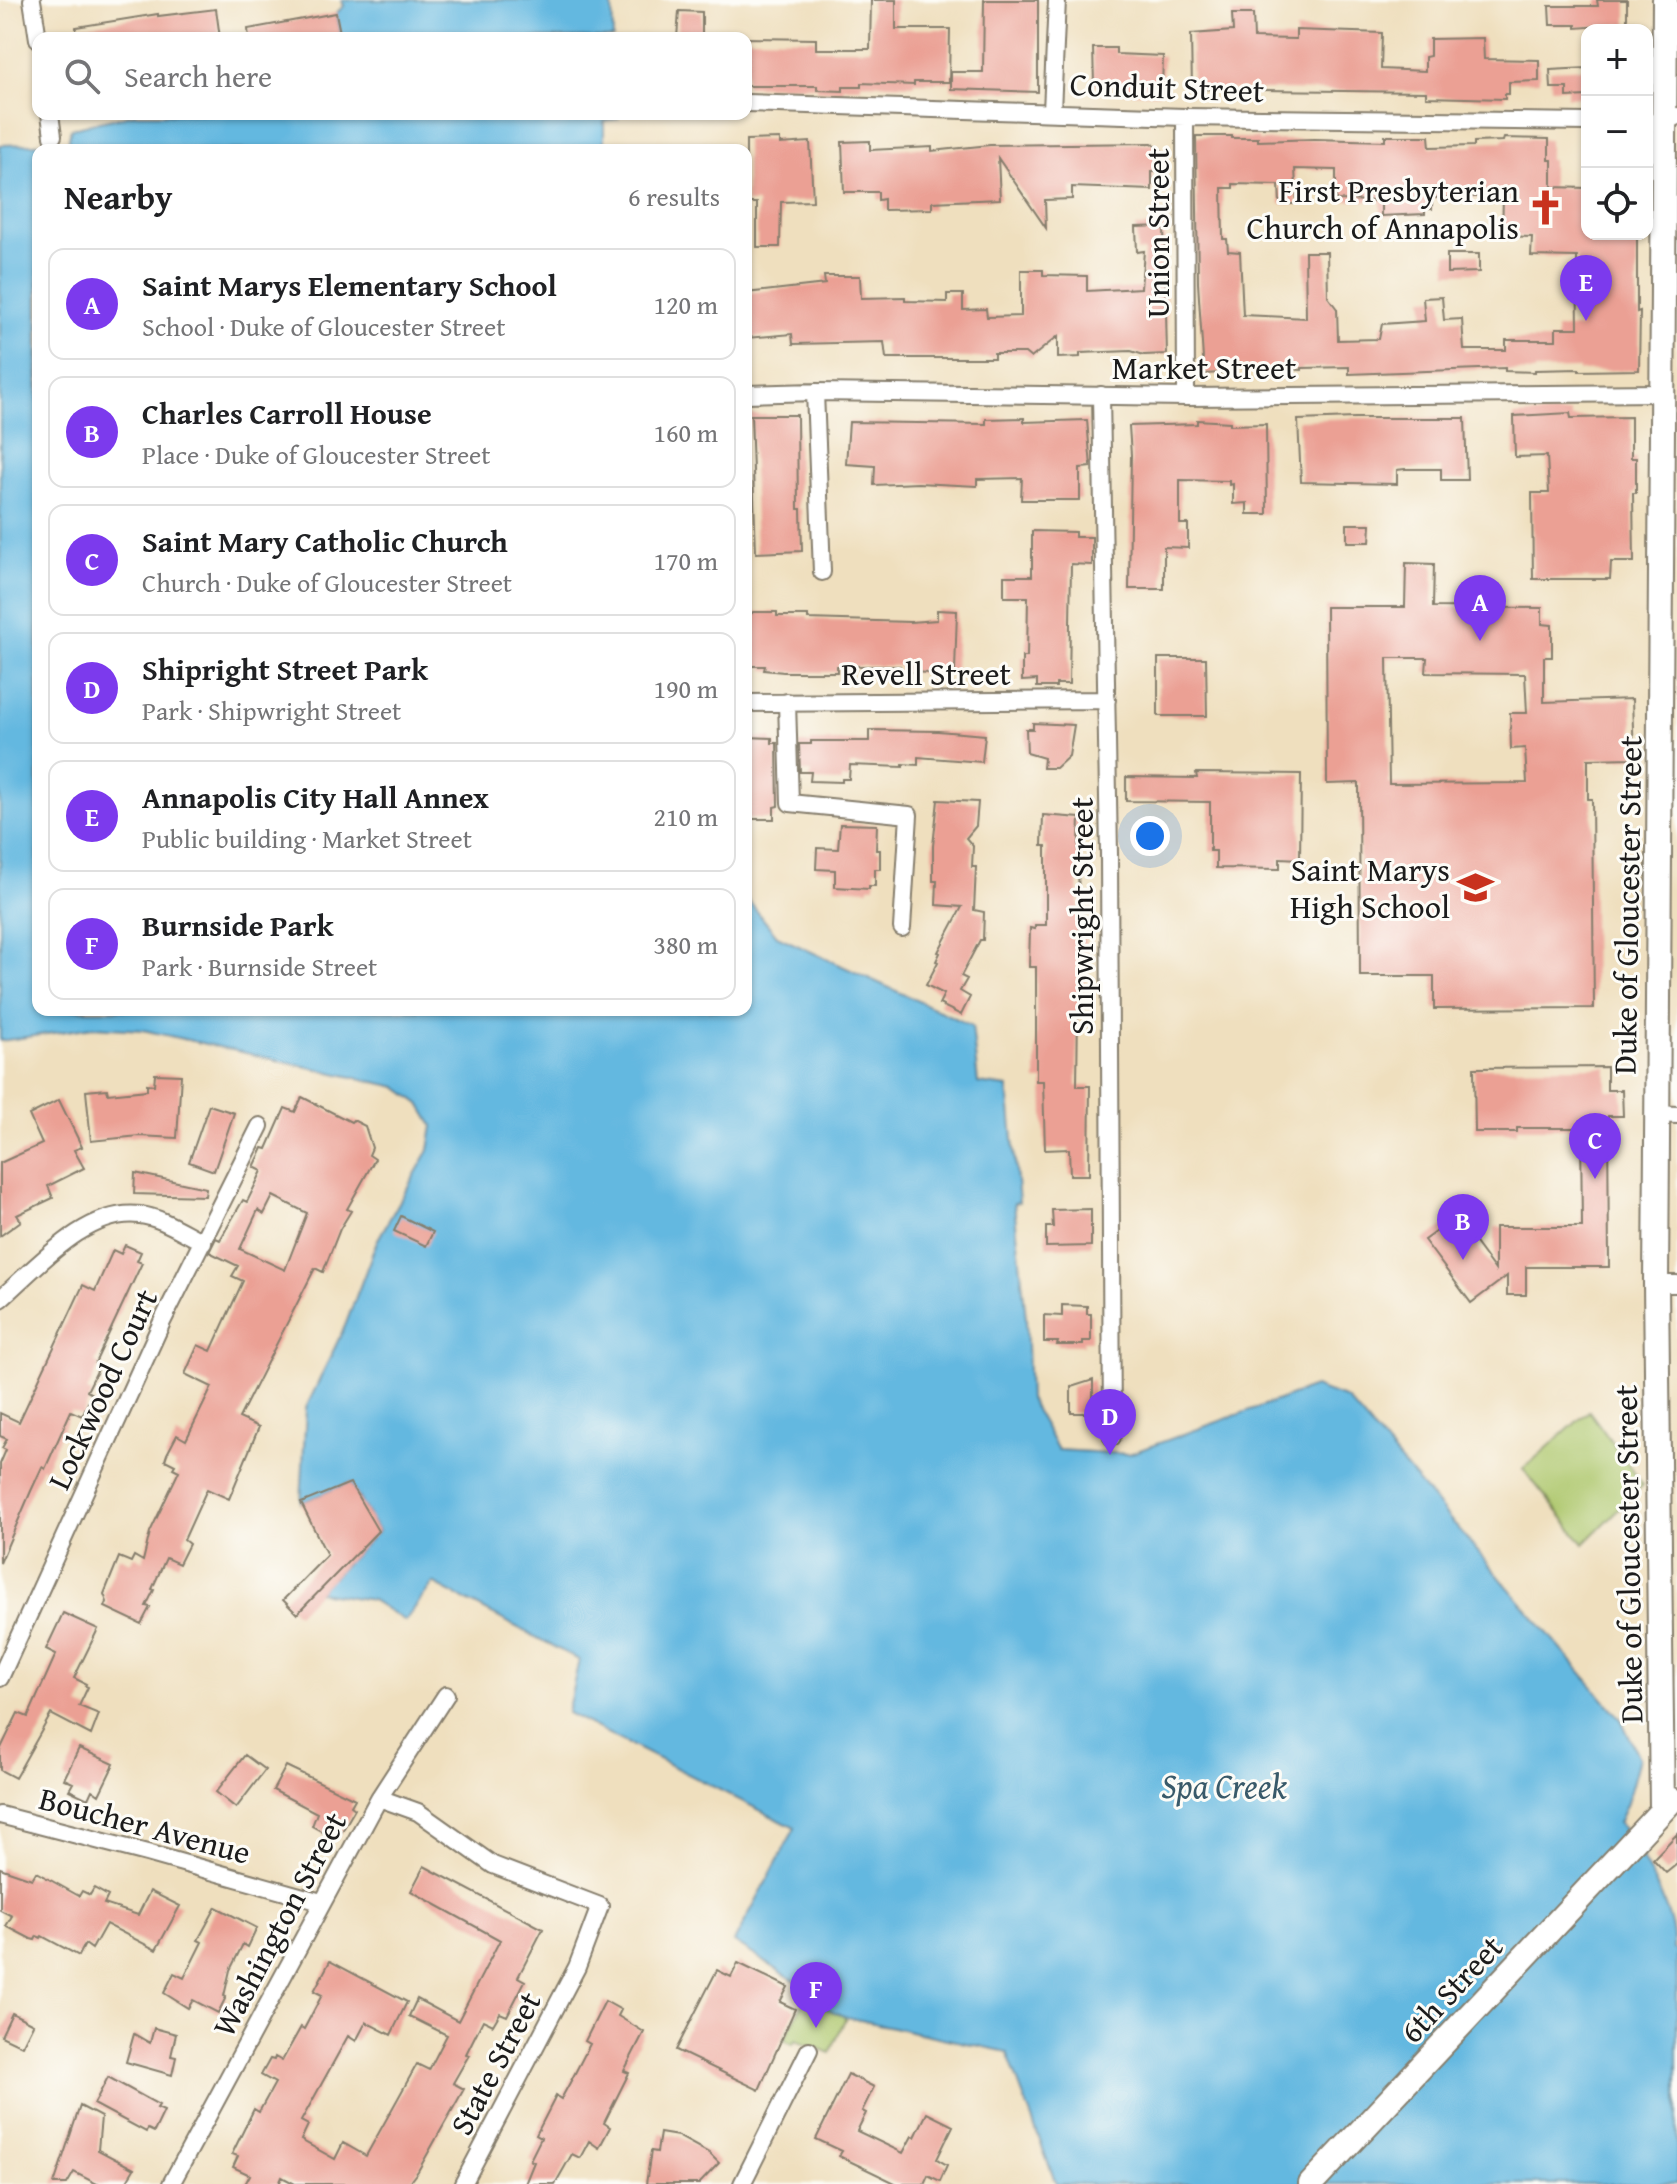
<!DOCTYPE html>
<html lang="en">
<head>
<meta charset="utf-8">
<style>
	body { margin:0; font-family:"Gentium Book Plus",serif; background:#f6f6f6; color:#202124 }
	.controls { position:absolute; right:24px; top:24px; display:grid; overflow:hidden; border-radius:16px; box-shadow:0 2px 6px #0004 }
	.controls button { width:72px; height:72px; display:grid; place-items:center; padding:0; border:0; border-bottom:2px solid #e0e0e0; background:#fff; color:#202124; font:40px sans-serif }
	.you { position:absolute; left:1150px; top:836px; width:28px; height:28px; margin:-20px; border:6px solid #fff; border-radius:50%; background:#1a73e8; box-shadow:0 0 0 12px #1a73e833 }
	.badge { display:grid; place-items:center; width:52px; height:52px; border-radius:50%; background:#7c3aed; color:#fff; font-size:26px; font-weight:700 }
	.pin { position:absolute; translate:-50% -66px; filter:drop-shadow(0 2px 4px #0008) }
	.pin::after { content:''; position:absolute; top:42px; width:28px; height:24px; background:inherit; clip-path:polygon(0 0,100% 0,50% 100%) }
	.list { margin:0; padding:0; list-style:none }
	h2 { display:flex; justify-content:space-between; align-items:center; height:104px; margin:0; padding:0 32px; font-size:34px }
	h2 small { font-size:26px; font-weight:400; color:#757577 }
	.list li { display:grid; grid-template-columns:52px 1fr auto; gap:24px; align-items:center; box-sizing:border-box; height:112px; margin:0 16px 16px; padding:0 16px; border:2px solid #e0e0e0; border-radius:16px }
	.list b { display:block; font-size:30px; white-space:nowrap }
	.list p { margin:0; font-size:26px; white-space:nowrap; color:#757577 }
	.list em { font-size:26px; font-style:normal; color:#757577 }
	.icon { flex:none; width:44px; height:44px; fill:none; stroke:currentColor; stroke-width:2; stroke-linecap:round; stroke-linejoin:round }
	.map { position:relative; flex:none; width:1677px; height:2184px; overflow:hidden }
	.search { position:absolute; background:#fff; box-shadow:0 2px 6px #0004; left:32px; top:32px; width:720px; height:88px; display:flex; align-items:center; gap:20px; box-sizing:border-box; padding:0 28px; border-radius:16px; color:#757577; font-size:30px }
	.panel { position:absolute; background:#fff; box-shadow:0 2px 6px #0004; left:32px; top:144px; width:720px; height:872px; border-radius:16px }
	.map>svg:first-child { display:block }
</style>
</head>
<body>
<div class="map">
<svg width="1677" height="2184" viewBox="0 0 1677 2184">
	<rect width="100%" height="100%" fill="#fdfcf7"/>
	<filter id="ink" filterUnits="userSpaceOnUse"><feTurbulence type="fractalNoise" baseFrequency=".0125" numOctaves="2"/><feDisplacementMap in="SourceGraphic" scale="16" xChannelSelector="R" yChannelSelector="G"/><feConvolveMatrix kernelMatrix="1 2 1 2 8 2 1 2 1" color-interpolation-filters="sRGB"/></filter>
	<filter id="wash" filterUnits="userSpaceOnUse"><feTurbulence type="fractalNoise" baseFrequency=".006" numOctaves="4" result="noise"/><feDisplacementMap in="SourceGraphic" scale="32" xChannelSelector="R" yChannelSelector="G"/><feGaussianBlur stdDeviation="1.8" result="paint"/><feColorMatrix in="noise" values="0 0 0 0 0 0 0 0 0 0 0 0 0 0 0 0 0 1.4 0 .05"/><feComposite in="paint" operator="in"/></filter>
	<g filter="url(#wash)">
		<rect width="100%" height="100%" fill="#efdfbe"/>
		<path fill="#afc86e" stroke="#667245" stroke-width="2" d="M1589 1411 1643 1485 1584 1544 1523 1469Z
			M805 1999 846 2017 830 2053 796 2040 793 2044 784 2040Z"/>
		<path fill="#64b8e0" stroke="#406a7e" stroke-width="2" d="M342 0H612L613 38H341L336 13 344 6Z
			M135 114H618V119L604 121V150H38V1010H746V898L777 936 972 1026 978 1083 1008 1087 1019 1202 1014 1203 1026 1318 1029 1399 1058 1450 1129 1454 1314 1387 1347 1399 1621 1719 1639 1758 1627 1803 1618 1823 1646 1851 1642 1858C1655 1881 1677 1924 1673 1949L1677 1951V2184H1056L1007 2052 846 2017 805 1999 798 1983 734 1942 795 1828 567 1713 579 1660 433 1583 405 1621 372 1600 318 1592 378 1531 350 1483 301 1503 306 1408 345 1326 377 1241 429 1150 433 1126 420 1104 397 1087 143 1030 93 1027 0 1041V145L68 143 71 128Z"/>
		<g id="blocks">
			<path fill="#eba094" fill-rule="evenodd" d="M871 0H896V29H950L949 82H914V85L861 83V87H843V91L817 90V86H746V38L816 39V49H870Z
				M984 0H1038V92L951 89V72H983Z
				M1597 0H1627V24L1576 28V25H1550L1549 6H1598Z
				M216 9 220 38H76V27L158 14V16Z
				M679 11 702 12V38H677Z
				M336 13 341 38H249L248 29Z
				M1232 14H1253L1254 38 1296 39V30L1382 33 1381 69 1425 71V57L1430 56V39L1483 38 1484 59 1539 60V81L1509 82V94H1505V99L1426 97V92L1192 89 1191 34 1233 31Z
				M1093 48H1116V54L1163 56 1162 89H1159V94L1117 92V84H1094Z
				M1587 68V96L1567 97V88H1551L1550 70Z
				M1196 136H1232V138H1258V141L1314 139 1385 141V136H1429L1430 147 1474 146V142L1503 141 1504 138 1549 139V160H1552V187L1587 188V234H1637V312L1640 311 1639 370 1579 371V369L1535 370V372L1505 371V368L1349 374V367L1302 368V370L1238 367 1221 368V373L1204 374 1198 283ZM1295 169 1336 170V200L1381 201V216L1425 214V209H1432V198L1503 196 1502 236 1532 237 1531 256 1577 257 1578 328H1556V340H1506V350H1464L1462 319 1444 320 1442 297 1423 298 1425 321 1382 324 1379 339 1338 340 1337 309 1328 297 1327 252H1305L1306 318 1243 315 1240 252 1228 251 1227 239H1223L1222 188H1233V184L1279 185 1280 204H1297Z
				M780 139V144L810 142 813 201 781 202 780 247H757V203H746V140Z
				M870 141V150L932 147V151L990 145 1152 143 1164 152 1156 162V172H1152V190L1072 187V199L1045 200 1046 228 998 158 1000 199 932 202V209L884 210V199L878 200V192H844L842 142Z
				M1164 226 1167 354 1144 355 1131 351 1080 353V357L1058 358V336L1031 358 1025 353H994V358H886L884 342 793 344 792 334 746 338V293L825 284 824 276H860L861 298 905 297V301L947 302V294H963V310L986 309 987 317 1021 316V270H1043V275L1087 276V291L1141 288 1144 251 1137 252 1136 227Z
				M1447 254H1479V272L1447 273Z
				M1570 413 1571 418 1631 417V458H1636V493H1633L1634 562H1611L1610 579H1533L1532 493H1549L1547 456 1515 457 1514 416Z
				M751 415H797L798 509H801L802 551 756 553Z
				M1024 418V422L1087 420 1091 467 1080 468V500H1021L1022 478 977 479V486L918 483 874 485 875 466 846 464 849 422 986 424V419Z
				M1355 418H1465L1467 480H1441V469H1405L1397 470V484L1301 482 1298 420Z
				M1197 420 1230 422V425L1266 424 1267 514H1247V503L1233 504V484L1229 485V481L1180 480V524H1188V548L1164 547V589H1129L1131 455 1129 426 1197 424Z
				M1347 524H1371L1370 542H1347Z
				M1032 531 1075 532V537H1092V565L1071 564 1069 684H1056V687H1037V680L1022 681V657H1027L1028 597H1004V576H1032Z
				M1406 563 1434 564 1433 607 1542 608V624L1552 625V657H1544V702L1632 699 1634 758 1588 759V799H1592L1594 1008 1434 1009V976H1360L1359 783 1327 784 1326 607H1405ZM1387 658H1427L1426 673 1525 674 1527 713H1510L1511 749 1525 748 1527 783 1389 784Z
				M937 610 957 611 955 671H946L942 674 900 671V666H837V672H784L764 670 765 666H746V618L753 612H777V616H808V619L910 622 937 620Z
				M1158 658H1206L1207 716H1158Z
				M1033 723 1074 725 1069 756 1056 768H1043L1044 758 1027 753 1026 729H1033Z
				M869 730 938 731 985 735 982 762 918 757V765L903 764V767L850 765 849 779H842V782L810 781 811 772H800L799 744H811V741H869Z
				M746 737 772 738V743H777L778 806 774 807V819H746Z
				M1196 773 1301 774 1300 859 1280 858V869L1216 868V851H1210V802L1126 801V777L1197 778Z
				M938 800 978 802 976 826 966 838 973 846 972 867H976L974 910 984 912 983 940H980L961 976 967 979 960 991 970 997 961 1015 939 1004 944 994 926 985 938 962 936 961 940 953 938 952 962 907 936 905 937 881H933V846Z
				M1043 815 1080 818 1078 868 1080 934H1085V1008H1078L1077 1086H1090L1089 1175H1070L1069 1149 1045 1150 1043 1081H1036V967H1029L1030 928 1035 929V925H1046V846H1042Z
				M840 824 877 825 876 850H880V869H875V886H869V889L835 887V870L816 869 817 848 838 849Z
				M1607 1067V1090H1622L1623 1116H1608L1609 1267H1526V1295H1507V1276L1471 1303 1424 1240 1456 1217 1495 1270V1227H1582L1581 1128H1517V1132H1475L1474 1068Z
				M155 1074 181 1075 177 1138 139 1136 91 1141 86 1091 107 1089 108 1094 147 1090V1084L154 1085Z
				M302 1097 351 1122 353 1120 365 1126 372 1148 369 1155 375 1159 347 1209 351 1211 340 1229 323 1272 315 1268 239 1418 259 1427 229 1499 207 1489 184 1540 189 1544 179 1564 166 1558 152 1589 154 1590 146 1606 150 1607 141 1624 105 1607 107 1602 104 1594 119 1557 131 1562 134 1556 143 1561 150 1532 179 1471 173 1468 175 1465 165 1460 167 1454 177 1435 186 1440 212 1387 185 1374 198 1345 211 1351 243 1281 232 1276 238 1266 209 1252 216 1238 220 1240 243 1200 247 1202 262 1171 254 1167 263 1148 267 1149 285 1108 295 1112ZM273 1196 307 1213 285 1270 240 1249 258 1210 264 1214Z
				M59 1100 82 1147 74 1150 84 1168 48 1186 53 1198 17 1215 21 1221 0 1236V1163L42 1144 29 1115Z
				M209 1105 234 1113 214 1171 189 1162Z
				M135 1173 206 1188 205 1196 134 1194Z
				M1091 1209V1246L1046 1247V1227H1053L1052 1210Z
				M401 1216 433 1232 426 1246 394 1231Z
				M125 1245 141 1252 137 1261 142 1263 95 1363 100 1365 87 1391 92 1394 82 1416 71 1411 45 1469 42 1467 31 1491 0 1563V1464L6 1450 2 1448 7 1439 0 1436V1413L19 1422 83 1285 95 1291 113 1250 121 1254Z
				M1062 1305 1087 1306V1314H1091V1341H1083V1345H1057L1058 1342H1044V1315L1062 1316Z
				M1093 1380V1413H1071V1387Z
				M350 1483 378 1531 297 1614 283 1600 327 1555 301 1503Z
				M63 1613 98 1629 74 1678 86 1684 85 1686 88 1687 79 1706 99 1714 91 1735 51 1714 15 1778 0 1770V1750L18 1713 28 1717 56 1654 46 1649Z
				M79 1748 114 1764 99 1795 92 1790 88 1799 69 1790 73 1783 64 1779Z
				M245 1755 265 1770 236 1808 216 1792Z
				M286 1766 355 1799 351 1806 355 1809 337 1840 312 1826 317 1813 273 1790Z
				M1677 1834V1864L1666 1873 1653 1859Z
				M424 1866 543 1929 518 1977 525 1981 507 2016 500 2013 493 2025 483 2020 466 2054 469 2055 453 2083 464 2089 418 2171 408 2184H295L282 2177 279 2184H245L250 2175 233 2167 238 2156 232 2154 254 2109 259 2112 275 2083 261 2075 270 2059 274 2060 275 2057 282 2061 301 2027 304 2029 322 1995 314 1991 330 1961 407 2002 391 2035 366 2022 356 2041 348 2036 301 2121 308 2125 301 2140 335 2159 343 2143 366 2156 417 2064 429 2070 447 2035 409 2016 417 1999 458 2021 500 1940 411 1891Z
				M0 1868 32 1879 36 1872 79 1896 82 1891 90 1895 94 1888 108 1896 104 1904 138 1915 150 1891 180 1906 156 1950 106 1924 92 1949 85 1944 79 1956 42 1936 41 1938 37 1936 35 1940 31 1939 6 1926 12 1916 0 1910Z
				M216 1907 257 1928 248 1947 243 1944 230 1970 224 1996 226 1997 218 2013 193 2000 188 2008 164 1993 174 1973 184 1978 202 1942 198 1940Z
				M738 1963 788 1987 780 2002 795 2009 759 2090 676 2050 717 1970 731 1977Z
				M605 2001 621 2010 618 2016 644 2032 624 2071 629 2073 604 2123 610 2127 599 2148 589 2141 580 2158 572 2154 555 2184H525L534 2162 530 2160 541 2138 536 2135 556 2096 561 2099 573 2077 590 2044 585 2041Z
				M12 2013 33 2024 22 2046 1 2036Z
				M154 2028 176 2034 171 2056 176 2057 172 2075 126 2062 134 2034 150 2043Z
				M848 2074 874 2087 862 2111 866 2113 857 2131 903 2153 912 2136 915 2137 927 2113 953 2126 937 2159 947 2165 940 2181 928 2175 924 2184H897L839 2156 842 2151 816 2139Z
				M108 2077 159 2105 157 2108 164 2111 154 2132 148 2129 146 2132 94 2104Z
				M80 2106 101 2117 98 2150 134 2169 125 2184H97L74 2172 67 2184H54Z
				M660 2133 678 2136 709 2153 719 2163 699 2184H646L651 2151 657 2152Z"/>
		</g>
	</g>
	<g filter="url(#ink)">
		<use href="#blocks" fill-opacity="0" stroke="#867e6d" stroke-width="2"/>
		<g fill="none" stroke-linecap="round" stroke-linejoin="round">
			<defs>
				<path id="minor" d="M32 0 38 39
					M746 103 1185 117 1587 122
					M1052 111 1057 0
					M50 114 53 136
					M1185 117 1186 397
					M1647 122 1663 123 1677 116
					M815 392 822 572
					M746 394 815 392 1186 397 1663 393
					M1101 395 1109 854 1112 1437
					M787 702 790 803 909 815 902 928
					M746 703 1107 700
					M1657 1114 1677 1115
					M1656 1284H1677
					M0 1299C37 1267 87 1208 140 1215 161 1217 184 1233 203 1242
					M0 1678 162 1322 260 1126
					M379 1798 418 1812 493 1865 600 1906 577 1967 463 2184
					M0 1815 147 1853 321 1902
					M171 2184 379 1798 446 1695
					M742 2184 809 2050"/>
				<path id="secondary" d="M1662 1810 1656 1284 1665 0
					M1311 2184 1672 1800"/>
			</defs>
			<use href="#minor" stroke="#867e6d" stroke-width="20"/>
			<use href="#secondary" stroke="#867e6d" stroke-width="28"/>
			<use href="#minor" stroke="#fff" stroke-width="16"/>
			<use href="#secondary" stroke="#fff" stroke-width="24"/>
		</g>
	</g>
	<defs>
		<symbol id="church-bare" viewBox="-9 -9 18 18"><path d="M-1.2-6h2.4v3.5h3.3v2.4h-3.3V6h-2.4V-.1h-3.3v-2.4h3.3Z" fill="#c8321e" stroke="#fdfcf7" stroke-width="2.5" paint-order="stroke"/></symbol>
		<symbol id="school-bare" viewBox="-9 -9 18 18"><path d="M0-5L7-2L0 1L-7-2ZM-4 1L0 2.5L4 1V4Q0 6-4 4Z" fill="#c8321e" stroke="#fdfcf7" stroke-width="2.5" paint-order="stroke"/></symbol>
	</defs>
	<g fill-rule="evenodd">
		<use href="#church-bare" x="1520" y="182" width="51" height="51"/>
		<use href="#school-bare" x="1450" y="862" width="51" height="51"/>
	</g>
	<g text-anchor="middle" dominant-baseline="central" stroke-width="6" stroke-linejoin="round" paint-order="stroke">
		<g font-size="32" fill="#1c1c1c" stroke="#fdfcf7">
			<text transform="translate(1167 87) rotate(2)">Conduit Street</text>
			<text transform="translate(1157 233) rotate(-90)">Union Street</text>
			<text x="1204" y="367">Market Street</text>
			<text x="926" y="673">Revell Street</text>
			<text transform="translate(1627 905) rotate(-89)">Duke of Gloucester Street</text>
			<text transform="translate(1081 916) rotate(-90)">Shipwright Street</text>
			<text transform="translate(102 1389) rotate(-65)">Lockwood Court</text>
			<text transform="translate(1628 1554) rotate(-91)">Duke of Gloucester Street</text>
			<text transform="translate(145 1825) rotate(15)">Boucher Avenue</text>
			<text transform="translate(279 1924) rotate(-62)">Washington Street</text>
			<text transform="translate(1451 1989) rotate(-47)">6th Street</text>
			<text transform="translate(495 2063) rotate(-62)">State Street</text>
		</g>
		<g font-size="32" fill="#1c1c1c" stroke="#fdfcf7" text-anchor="end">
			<text x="1519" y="190">First Presbyterian<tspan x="1519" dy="37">Church of Annapolis</tspan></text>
			<text x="1450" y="869">Saint Marys<tspan x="1450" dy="37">High School</tspan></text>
		</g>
		<g font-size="34" font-style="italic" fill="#395a6a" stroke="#fdfcf7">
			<text x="1224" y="1785">Spa Creek</text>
		</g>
	</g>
</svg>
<div class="controls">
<button>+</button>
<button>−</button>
<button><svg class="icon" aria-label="locate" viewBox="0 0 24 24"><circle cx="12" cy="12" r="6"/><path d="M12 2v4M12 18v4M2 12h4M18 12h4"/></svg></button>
</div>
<div class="you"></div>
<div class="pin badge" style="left:1480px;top:641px">A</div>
<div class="pin badge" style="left:1463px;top:1260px">B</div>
<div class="pin badge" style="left:1595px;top:1179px">C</div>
<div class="pin badge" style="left:1110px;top:1455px">D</div>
<div class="pin badge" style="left:1586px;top:321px">E</div>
<div class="pin badge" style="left:816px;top:2028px">F</div>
<div class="search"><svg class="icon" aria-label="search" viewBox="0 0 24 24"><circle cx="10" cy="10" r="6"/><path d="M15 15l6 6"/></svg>Search here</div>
<section class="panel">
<h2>Nearby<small>6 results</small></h2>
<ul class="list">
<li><span class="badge">A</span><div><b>Saint Marys Elementary School</b><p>School · Duke of Gloucester Street</p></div><em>120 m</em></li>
<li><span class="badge">B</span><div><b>Charles Carroll House</b><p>Place · Duke of Gloucester Street</p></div><em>160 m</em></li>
<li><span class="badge">C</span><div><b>Saint Mary Catholic Church</b><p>Church · Duke of Gloucester Street</p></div><em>170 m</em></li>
<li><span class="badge">D</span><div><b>Shipright Street Park</b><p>Park · Shipwright Street</p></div><em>190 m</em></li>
<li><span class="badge">E</span><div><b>Annapolis City Hall Annex</b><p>Public building · Market Street</p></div><em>210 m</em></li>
<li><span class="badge">F</span><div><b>Burnside Park</b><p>Park · Burnside Street</p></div><em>380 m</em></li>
</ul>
</section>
</div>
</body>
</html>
